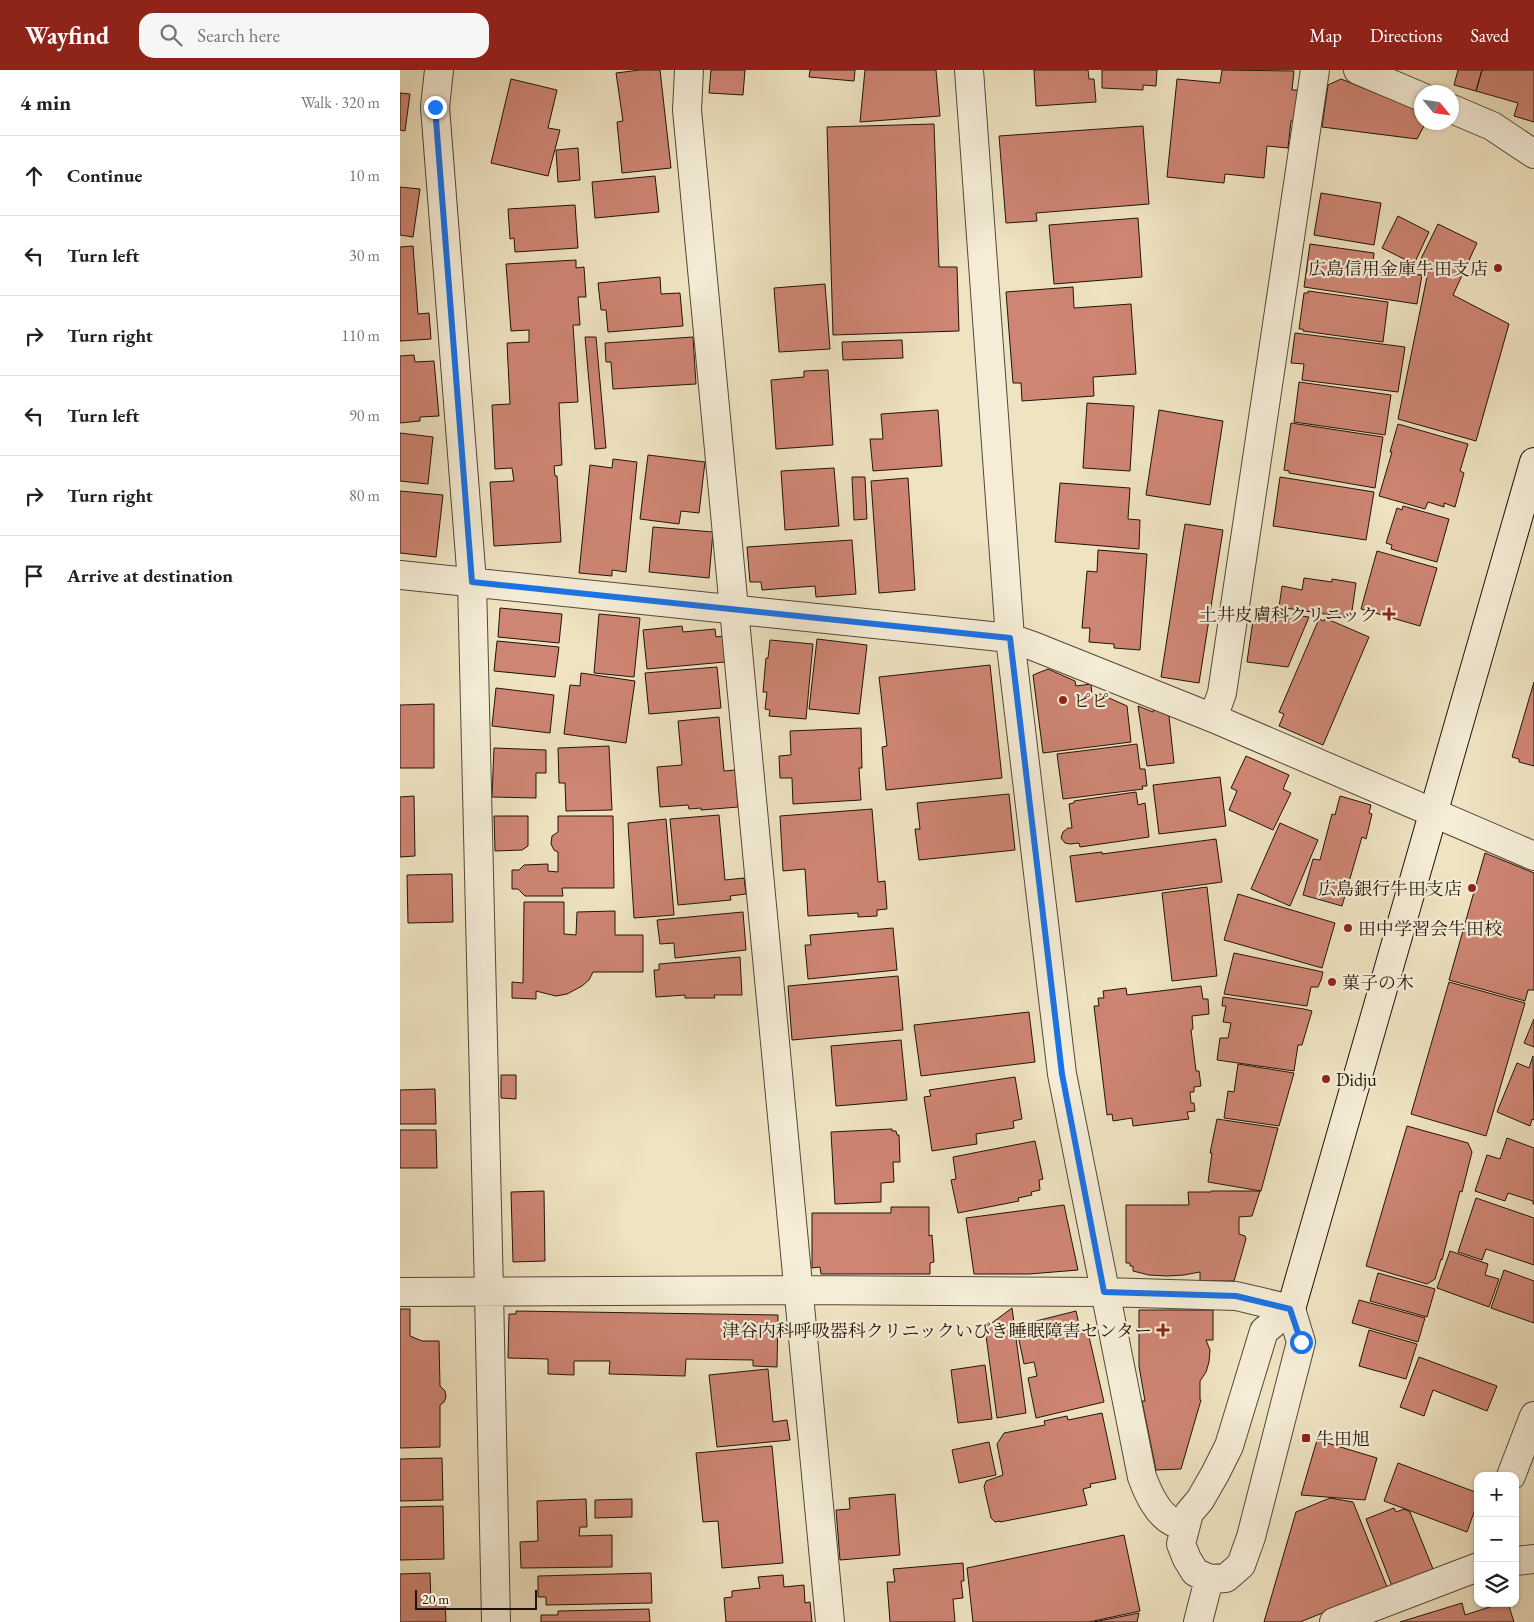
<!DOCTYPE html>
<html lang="en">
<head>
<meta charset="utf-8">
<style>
	body { margin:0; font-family:"EB Garamond","Noto Serif JP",serif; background:#f6f6f6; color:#222 }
	.controls { position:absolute; right:15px; bottom:15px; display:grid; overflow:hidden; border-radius:10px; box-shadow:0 1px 4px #0004 }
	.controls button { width:45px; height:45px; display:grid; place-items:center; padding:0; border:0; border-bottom:1px solid #e0e0e0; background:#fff; color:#222; font:25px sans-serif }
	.compass { position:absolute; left:1014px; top:15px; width:45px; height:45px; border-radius:50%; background:#fff; box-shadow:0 1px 4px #0004; rotate:119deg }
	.scale { position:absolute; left:15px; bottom:12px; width:122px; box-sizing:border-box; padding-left:5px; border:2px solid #20130a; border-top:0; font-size:14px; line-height:18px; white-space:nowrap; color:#20130a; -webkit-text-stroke:4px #f5edd7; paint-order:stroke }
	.stop { position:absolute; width:15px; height:15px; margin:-11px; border:4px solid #1a73e8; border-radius:50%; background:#fff }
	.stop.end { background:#1a73e8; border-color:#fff; box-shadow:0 1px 5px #0008 }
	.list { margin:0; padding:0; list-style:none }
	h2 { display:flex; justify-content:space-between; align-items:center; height:65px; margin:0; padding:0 20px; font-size:21px }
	h2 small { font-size:16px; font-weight:400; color:#767676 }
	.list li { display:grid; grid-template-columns:32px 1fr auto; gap:15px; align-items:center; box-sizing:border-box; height:80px; padding:0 20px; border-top:1px solid #e0e0e0 }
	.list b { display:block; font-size:19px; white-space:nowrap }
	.list em { font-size:16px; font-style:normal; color:#767676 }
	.icon { flex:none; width:28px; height:28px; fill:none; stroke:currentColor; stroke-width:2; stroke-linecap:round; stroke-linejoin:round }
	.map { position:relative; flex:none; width:1134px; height:1552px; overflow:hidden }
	header { display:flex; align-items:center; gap:30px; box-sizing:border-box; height:70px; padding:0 25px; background:#8f2418; color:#fff }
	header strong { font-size:24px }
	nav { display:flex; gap:28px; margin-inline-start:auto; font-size:18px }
	.search { width:350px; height:45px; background:#f6f6f6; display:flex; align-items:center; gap:12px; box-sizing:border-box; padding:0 18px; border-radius:15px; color:#767676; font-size:19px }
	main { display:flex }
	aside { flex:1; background:#fff }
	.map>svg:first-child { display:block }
</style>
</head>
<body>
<header>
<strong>Wayfind</strong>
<div class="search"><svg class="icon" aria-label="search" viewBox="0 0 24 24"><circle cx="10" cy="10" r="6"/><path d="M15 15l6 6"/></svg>Search here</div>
<nav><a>Map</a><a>Directions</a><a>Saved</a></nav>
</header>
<main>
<aside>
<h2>4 min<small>Walk · 320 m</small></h2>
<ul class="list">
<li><svg class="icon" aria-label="ahead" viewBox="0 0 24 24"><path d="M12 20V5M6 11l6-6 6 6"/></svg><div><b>Continue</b></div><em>10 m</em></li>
<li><svg class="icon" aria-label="left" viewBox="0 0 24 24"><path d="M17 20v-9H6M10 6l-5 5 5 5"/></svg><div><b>Turn left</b></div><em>30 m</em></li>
<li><svg class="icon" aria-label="right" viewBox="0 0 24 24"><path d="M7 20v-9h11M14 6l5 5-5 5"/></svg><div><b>Turn right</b></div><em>110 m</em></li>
<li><svg class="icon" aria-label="left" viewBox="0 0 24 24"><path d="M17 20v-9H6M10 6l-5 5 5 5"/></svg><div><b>Turn left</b></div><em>90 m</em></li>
<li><svg class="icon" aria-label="right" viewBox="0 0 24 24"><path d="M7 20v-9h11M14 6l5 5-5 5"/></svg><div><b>Turn right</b></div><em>80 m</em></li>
<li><svg class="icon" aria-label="arrive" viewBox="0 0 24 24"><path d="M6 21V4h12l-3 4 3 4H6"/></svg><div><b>Arrive at destination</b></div></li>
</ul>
</aside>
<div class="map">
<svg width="1134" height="1552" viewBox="0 0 1134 1552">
	<rect width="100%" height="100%" fill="#efe3c1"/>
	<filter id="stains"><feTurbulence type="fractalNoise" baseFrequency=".004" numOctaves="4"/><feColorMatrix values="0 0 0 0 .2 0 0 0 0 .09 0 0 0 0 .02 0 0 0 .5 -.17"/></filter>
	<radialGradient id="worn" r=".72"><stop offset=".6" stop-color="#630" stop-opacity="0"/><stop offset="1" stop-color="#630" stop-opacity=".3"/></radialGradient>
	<path fill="#ce8573" stroke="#20130a" d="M240 0H260L271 98 222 103 217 52 223 51 216 3Z
		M311 0H345L343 25 309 23Z
		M410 0H455L454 11 409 7Z
		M465 0H536L540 46 460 52Z
		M634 0H688L689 9H694L696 32 636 36Z
		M702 0H757L756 16 743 15V20L702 18Z
		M822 0 894 1 892 20H900L897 51H891L888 78 867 76 864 108 825 104 824 113 767 107 777 9 820 13Z
		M1058 0H1082L1076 21 1054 15Z
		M1082 0H1134V52L1114 46 1118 33 1076 21Z
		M111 9 157 20 148 58 160 60 148 106 91 93Z
		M941 9 1022 42V52H1026L1017 69 922 57 928 15Z
		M0 23 10 24 5 61 0 60Z
		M534 54 539 197H557L559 261 433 265 427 57Z
		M743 56 749 134 636 143 637 151 606 153 599 66Z
		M178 78 180 110 158 112 156 80Z
		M255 106 259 142 195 148 192 112Z
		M0 117 20 119 13 167 0 165Z
		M921 123 981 133 974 175 914 165Z
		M175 135 178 178 115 182 114 168 110 169 108 139Z
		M998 146 1029 162 1014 194 982 178Z
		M738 148 742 207 654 214 649 155Z
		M1038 154 1077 173 1053 225 1109 254 1076 371 998 349 1028 202 1017 197Z
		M910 174 974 183 973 198 991 201 995 194 1013 204 1022 205 1017 234 904 217Z
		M13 176 18 244 29 243 31 269 0 271V177Z
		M176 190V198L184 197 186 227H178L180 255H173L178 332 159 333 162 395 154 396 155 406H157L161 472 94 476 90 412 114 411 112 398 95 399 92 335 110 334 107 273 129 272V260L111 261 106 194Z
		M260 207 261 224 280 223 283 256 208 262 206 240H201L198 213Z
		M425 214 430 279 379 282 374 218Z
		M673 217 674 238 731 234 736 304 693 307 694 326 622 331 621 313H613L606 222Z
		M908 221 988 232 983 272 903 261V259H899L904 223H908Z
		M895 263 1005 277 998 322 902 310 904 294 891 293Z
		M185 267H196L206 378 195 379Z
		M293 267 296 314 213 319 211 292H206L205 273Z
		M502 270 503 288 443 290 442 272Z
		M14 285 15 292 34 291 39 346 20 347V351L0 353V286Z
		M428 300 433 375 376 379 371 310 404 307V301Z
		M899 312 991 325 985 365 894 352Z
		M687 333 734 336 730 401 683 398Z
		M538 340 542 396 473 401 470 369H483L481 344Z
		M759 340 823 351 810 435 746 425Z
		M891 353 983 367 975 418 889 403V401L884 400Z
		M998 354 1068 374 1060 401 1064 403 1055 437 1044 433V437L1028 432 1025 439 979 426 992 382H990Z
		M0 363 33 367 28 414 0 411Z
		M248 385 305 392 299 443 281 441 279 454 240 449Z
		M213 389 237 392 226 502 212 500V506L179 503 190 395 212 398Z
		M434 398 439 456 385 460 381 401Z
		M452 407H465L467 449 454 450Z
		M880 407 974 422 966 470 873 456Z
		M508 408 515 520 479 523 471 411Z
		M660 413 730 418 728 449 740 450 739 479 655 472Z
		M0 421 43 425 36 487 0 483Z
		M1003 436 1049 449 1037 492 991 479 992 475 986 473 997 438 1002 440Z
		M785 454 823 460 799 613 761 607Z
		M253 457 313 462 309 508 249 502Z
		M452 470 456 524 416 527 415 516 362 520 361 512H350L347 477Z
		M698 480 747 484 740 580 714 578V574L689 572 690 558H682L687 501 697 502Z
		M977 481 1037 498 1020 556 961 539Z
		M904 508 932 512V509L956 513 951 548 879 537 882 516 902 520Z
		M100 538 162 544 159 573 98 567Z
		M860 540 909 547 888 597 847 592 853 550 859 551Z
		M199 544 240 548 234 607 194 603Z
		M925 548 969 567 923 675 879 656 884 644 879 642 919 549 924 551Z
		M282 556 283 562 315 559 316 567 323 566 325 592 247 599 243 560Z
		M417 569 467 575 459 644 409 639Z
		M370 570 413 574 406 649 369 646 370 640 365 639 367 622H363L366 588H368Z
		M97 571 159 577 155 607 94 601Z
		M590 595 602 708 486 720 482 677 487 676 479 607Z
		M317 597 321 638 249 644 245 603Z
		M648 599 675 611 676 616 691 614 692 625 700 624 727 636 731 672 643 683 633 605Z
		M181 603 235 611 226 673 164 664 170 615 180 616Z
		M1134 612V696L1119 692V689L1112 687Z
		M96 618 154 625 150 663 92 656Z
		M34 634V698H0V635Z
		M738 636 753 642 754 639 769 646 774 693 747 696Z
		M319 647 324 701 335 700 338 737 301 740V738L289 739 288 735 260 737 257 697 282 695 278 651Z
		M461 658 462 698H459L461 730 393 734 392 708H380L379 686 391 685 390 661Z
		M737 674 740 699H745L747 716H742L743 719 663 729 657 684Z
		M209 676 212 740 166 741 165 713H159L158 678Z
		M94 678 146 680V703H136V728L92 727Z
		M846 686 889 705 883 719 891 723 873 760 829 740 837 721 831 718Z
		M820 707 826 756 759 764 753 715Z
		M736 722 738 735 745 733 749 767 680 777 679 773 670 774 665 773 661 768 663 762 668 758H672L669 734 674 733V731Z
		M609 724 615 780 519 790 515 759H520L517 733Z
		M14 726 15 786 0 787V727Z
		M940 726 971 735 969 743 972 744 966 769 962 767 942 836 903 825 913 789 920 790 932 744 935 745Z
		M472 739 478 812 485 811 487 839 477 840V846L458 847V843L408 846 405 799 383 801 380 746Z
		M319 745 325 810 344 808 346 824 330 826 331 830 278 835 270 749Z
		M94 746H128V776L122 780 95 781Z
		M158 746H213L214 818H162L163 826H125L118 819H112V800H119L124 795 148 794V801L158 802V782L154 780 151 774 152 766 158 762Z
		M266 749 274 845 234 848 228 753Z
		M880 753 918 770 890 836 851 819Z
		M816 769 822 812 676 832 670 786 702 782V784Z
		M1085 783 1134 803V920H1128L1125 931 1049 910Z
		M52 804 53 852 8 853 7 805Z
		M807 817 817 906 772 911 762 823Z
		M838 824 935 853 922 898 824 870Z
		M124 832H164V864L176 865 177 842 215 841V865H243V902H193L189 910 182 916 167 924 156 926 136 921V929L112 928V912L123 913Z
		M343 842 346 880 275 888 274 873 260 874 257 850Z
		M493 858 497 900 408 909 405 875H411L410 865Z
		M834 883 923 902 921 910 918 917H911L907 936 824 924Z
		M340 887 342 925H314L315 928H285V925L256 927 254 900H259V894Z
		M498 906 503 960 392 970 388 916Z
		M1049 912 1125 933 1086 1066 1011 1044Z
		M801 916 803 929H808L809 944 792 946 793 959 791 960 796 1001H799L801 1016 794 1017V1022H790L791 1033H794L795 1041 787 1042 789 1049 733 1056 732 1048 713 1051 712 1044 707 1045 694 936H699L698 928H704L703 921 726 918 727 925Z
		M823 927 904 939 912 941 902 975H898L894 1001 817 990 820 968H828L831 953 823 952 826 936H822Z
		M629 942 635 992 521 1006 514 955Z
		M1134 949V977L1124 973Z
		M501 970 507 1030 436 1036 431 976Z
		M1133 986 1134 1050 1132 1049 1130 1056 1097 1042 1117 993 1129 998Z
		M838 994 894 1003 879 1056 824 1048 828 1021 834 1022Z
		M101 1005H116V1029L101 1028Z
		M615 1007 622 1049 613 1051 614 1058 576 1064 577 1074 532 1081 524 1027 531 1026 529 1020Z
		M35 1019 36 1054H0V1020Z
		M817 1049 878 1058 861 1121 808 1112 812 1083H810Z
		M1007 1056 1068 1073 1072 1082 1062 1122 1060 1121 1042 1190 1041 1189 1035 1209 1027 1214 966 1196Z
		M492 1059V1061H496L497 1065H499L500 1092H493L494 1112 481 1113V1132L435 1134 431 1062Z
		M0 1060H36L37 1098H0Z
		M1107 1068 1134 1078V1134H1133V1131L1108 1123 1105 1131 1075 1121 1087 1085 1100 1089Z
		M635 1071 643 1109 639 1110 640 1120 631 1122 632 1125 618 1128 619 1131 558 1143 551 1110 556 1109 553 1087Z
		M144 1121 145 1191 113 1192 111 1122Z
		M811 1121H860L852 1146 839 1147V1164L845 1166 846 1169 834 1211H800V1202L784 1205 767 1206 749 1205 733 1201V1196H730V1193H726V1135H789L788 1122H811Z
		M1076 1128 1134 1148V1195L1086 1179 1082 1190 1058 1182Z
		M664 1135 678 1200 629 1204H574L566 1148Z
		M491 1137H529V1166L532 1165 534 1192 530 1193V1204H421L420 1197 412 1198V1143H491Z
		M1050 1181 1088 1194 1085 1205 1099 1209 1089 1237 1037 1218Z
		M1104 1200 1134 1211V1253L1091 1238Z
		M978 1203 1035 1219 1027 1247 970 1231Z
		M959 1230 1025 1248 1018 1272 952 1253Z
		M612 1238 626 1343 597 1348 585 1258Z
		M0 1239H10V1266L22 1271H39L40 1316 45 1321 46 1327 44 1332 40 1335V1377L0 1378Z
		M739 1240H813V1270H806L810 1280 809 1292 806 1302 800 1311V1330H801L781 1399 756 1400 742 1331H745L739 1296Z
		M116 1241 378 1245 377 1297 353 1296V1290L286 1289 285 1306 209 1304 210 1291H174V1305L148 1304V1289L108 1288 109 1244H116Z
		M676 1241 681 1263 688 1262 704 1332 636 1348 628 1308 637 1306 634 1292 624 1294 616 1256Z
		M969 1260 1017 1274 1006 1309 959 1296Z
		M1019 1287 1097 1316 1087 1341 1033 1320 1024 1346 1000 1337Z
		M585 1295 592 1349 558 1353 551 1300Z
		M368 1299 373 1352 387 1350 390 1370 317 1377 309 1305Z
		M702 1343 716 1409 690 1414 691 1417 683 1419 687 1435 600 1452V1451L595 1452 591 1448 584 1417 586 1411 603 1405 597 1374 604 1363 645 1355 644 1351 667 1346 668 1350Z
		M917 1370 977 1388 965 1430 901 1425Z
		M589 1372 596 1405 559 1413 552 1380Z
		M372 1376 383 1493 322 1498 318 1451 303 1452 296 1383Z
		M42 1388 43 1430 0 1431V1389Z
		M998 1393 1078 1423V1431L1067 1462 984 1431Z
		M495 1424 500 1485 440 1490 436 1440 450 1439 449 1428Z
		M930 1428 953 1432 987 1517 900 1552H864L896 1442Z
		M186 1429 187 1457H180L179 1466 212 1465V1497L121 1498 120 1472 138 1471 137 1431Z
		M232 1429V1447L195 1448V1430Z
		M43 1436 44 1489 0 1490V1437Z
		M994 1438 996 1442 1004 1439 1010 1442 1033 1499 992 1516 966 1449Z
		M724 1465 740 1541 689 1552H573L567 1498Z
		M563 1493 564 1511H561L563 1528 553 1529 555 1552H490L487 1512H495L493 1499Z
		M30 1503 31 1533 45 1532 46 1552H0V1504Z
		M251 1503 252 1533 146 1535V1527H138V1506Z
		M383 1505 384 1517 404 1515 405 1533 410 1532 412 1552H326L324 1528 332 1527V1521L360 1518 358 1507Z
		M1062 1533 1065 1545 1102 1533H1108L1114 1552H1000Z
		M249 1539 250 1552H141V1545H158V1541Z
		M739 1543 737 1552H694Z"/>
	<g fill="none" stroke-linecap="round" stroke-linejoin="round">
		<defs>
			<path id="street" d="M39 0 35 37 72 512 89 1222 96 1552
				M289 0 287 40C336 544 380 1048 430 1552
				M569 0 610 568 662 1004 742 1407C748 1423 757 1444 773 1452 777 1454 781 1454 785 1455
				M958 0 1022 27
				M1052 39 1092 56 1134 84
				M0 505 610 568 633 576 813 648 1134 786
				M813 648 822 623 915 0
				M0 1222 397 1220 704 1222 836 1226 891 1239
				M891 1239 901 1272 851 1467 841 1495 826 1508 809 1509 795 1502 787 1489 781 1474 789 1443 800 1430 815 1404 829 1376 864 1261Z
				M1111 1406 1134 1346
				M1115 1491 1134 1489
				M798 1552 809 1509
				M934 1552 1078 1497"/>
			<path id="secondary" d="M891 1239 1134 392"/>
		</defs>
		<use href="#street" stroke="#544738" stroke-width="30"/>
		<use href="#secondary" stroke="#20130a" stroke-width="30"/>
		<use href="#street" stroke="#f5edd7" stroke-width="28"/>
		<use href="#secondary" stroke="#f5edd7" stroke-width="28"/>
	</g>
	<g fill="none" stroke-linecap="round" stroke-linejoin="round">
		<path stroke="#1a73e8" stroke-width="6" d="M35 37 72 512 610 568 662 1004 704 1222 836 1226 890 1239 901 1272"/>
	</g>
	<g fill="#8f2418" stroke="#f5edd7" stroke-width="2">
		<circle cx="1098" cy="198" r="5"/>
		<path d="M986.5 536.5h5v5h5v5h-5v5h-5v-5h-5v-5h5z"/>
		<circle cx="663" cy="630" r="5"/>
		<circle cx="1072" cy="818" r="5"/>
		<circle cx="948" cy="858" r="5"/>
		<circle cx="932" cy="912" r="5"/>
		<circle cx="926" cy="1009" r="5"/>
		<path d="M760.5 1252.5h5v5h5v5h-5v5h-5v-5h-5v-5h5z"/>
		<rect x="901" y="1363" width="10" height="10" rx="2.5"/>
	</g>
	<g text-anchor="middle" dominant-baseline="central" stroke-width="4.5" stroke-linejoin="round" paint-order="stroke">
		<g font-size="18" fill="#20130a" stroke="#f5edd7" text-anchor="start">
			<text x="1088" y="198" text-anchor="end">広島信用金庫牛田支店</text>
			<text x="978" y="544" text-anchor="end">土井皮膚科クリニック</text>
			<text x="673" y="630">ピピ</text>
			<text x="1062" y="818" text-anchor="end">広島銀行牛田支店</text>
			<text x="958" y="858">田中学習会牛田校</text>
			<text x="942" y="912">菓子の木</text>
			<text x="936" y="1009">Didju</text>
			<text x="752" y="1260" text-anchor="end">津谷内科呼吸器科クリニックいびき睡眠障害センター</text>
			<text x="916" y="1368">牛田旭</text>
		</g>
	</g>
	<rect width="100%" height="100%" filter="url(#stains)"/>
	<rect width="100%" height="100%" fill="url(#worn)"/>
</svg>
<div class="controls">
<button>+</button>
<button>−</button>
<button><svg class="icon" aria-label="layers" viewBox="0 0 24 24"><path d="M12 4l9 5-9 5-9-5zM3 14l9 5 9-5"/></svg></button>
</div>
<svg class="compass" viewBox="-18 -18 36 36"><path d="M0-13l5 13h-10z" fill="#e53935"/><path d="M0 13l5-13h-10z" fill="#767676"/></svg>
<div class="scale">20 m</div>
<div class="stop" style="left:901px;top:1272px"></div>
<div class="stop end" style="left:35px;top:37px"></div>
</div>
</main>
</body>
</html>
